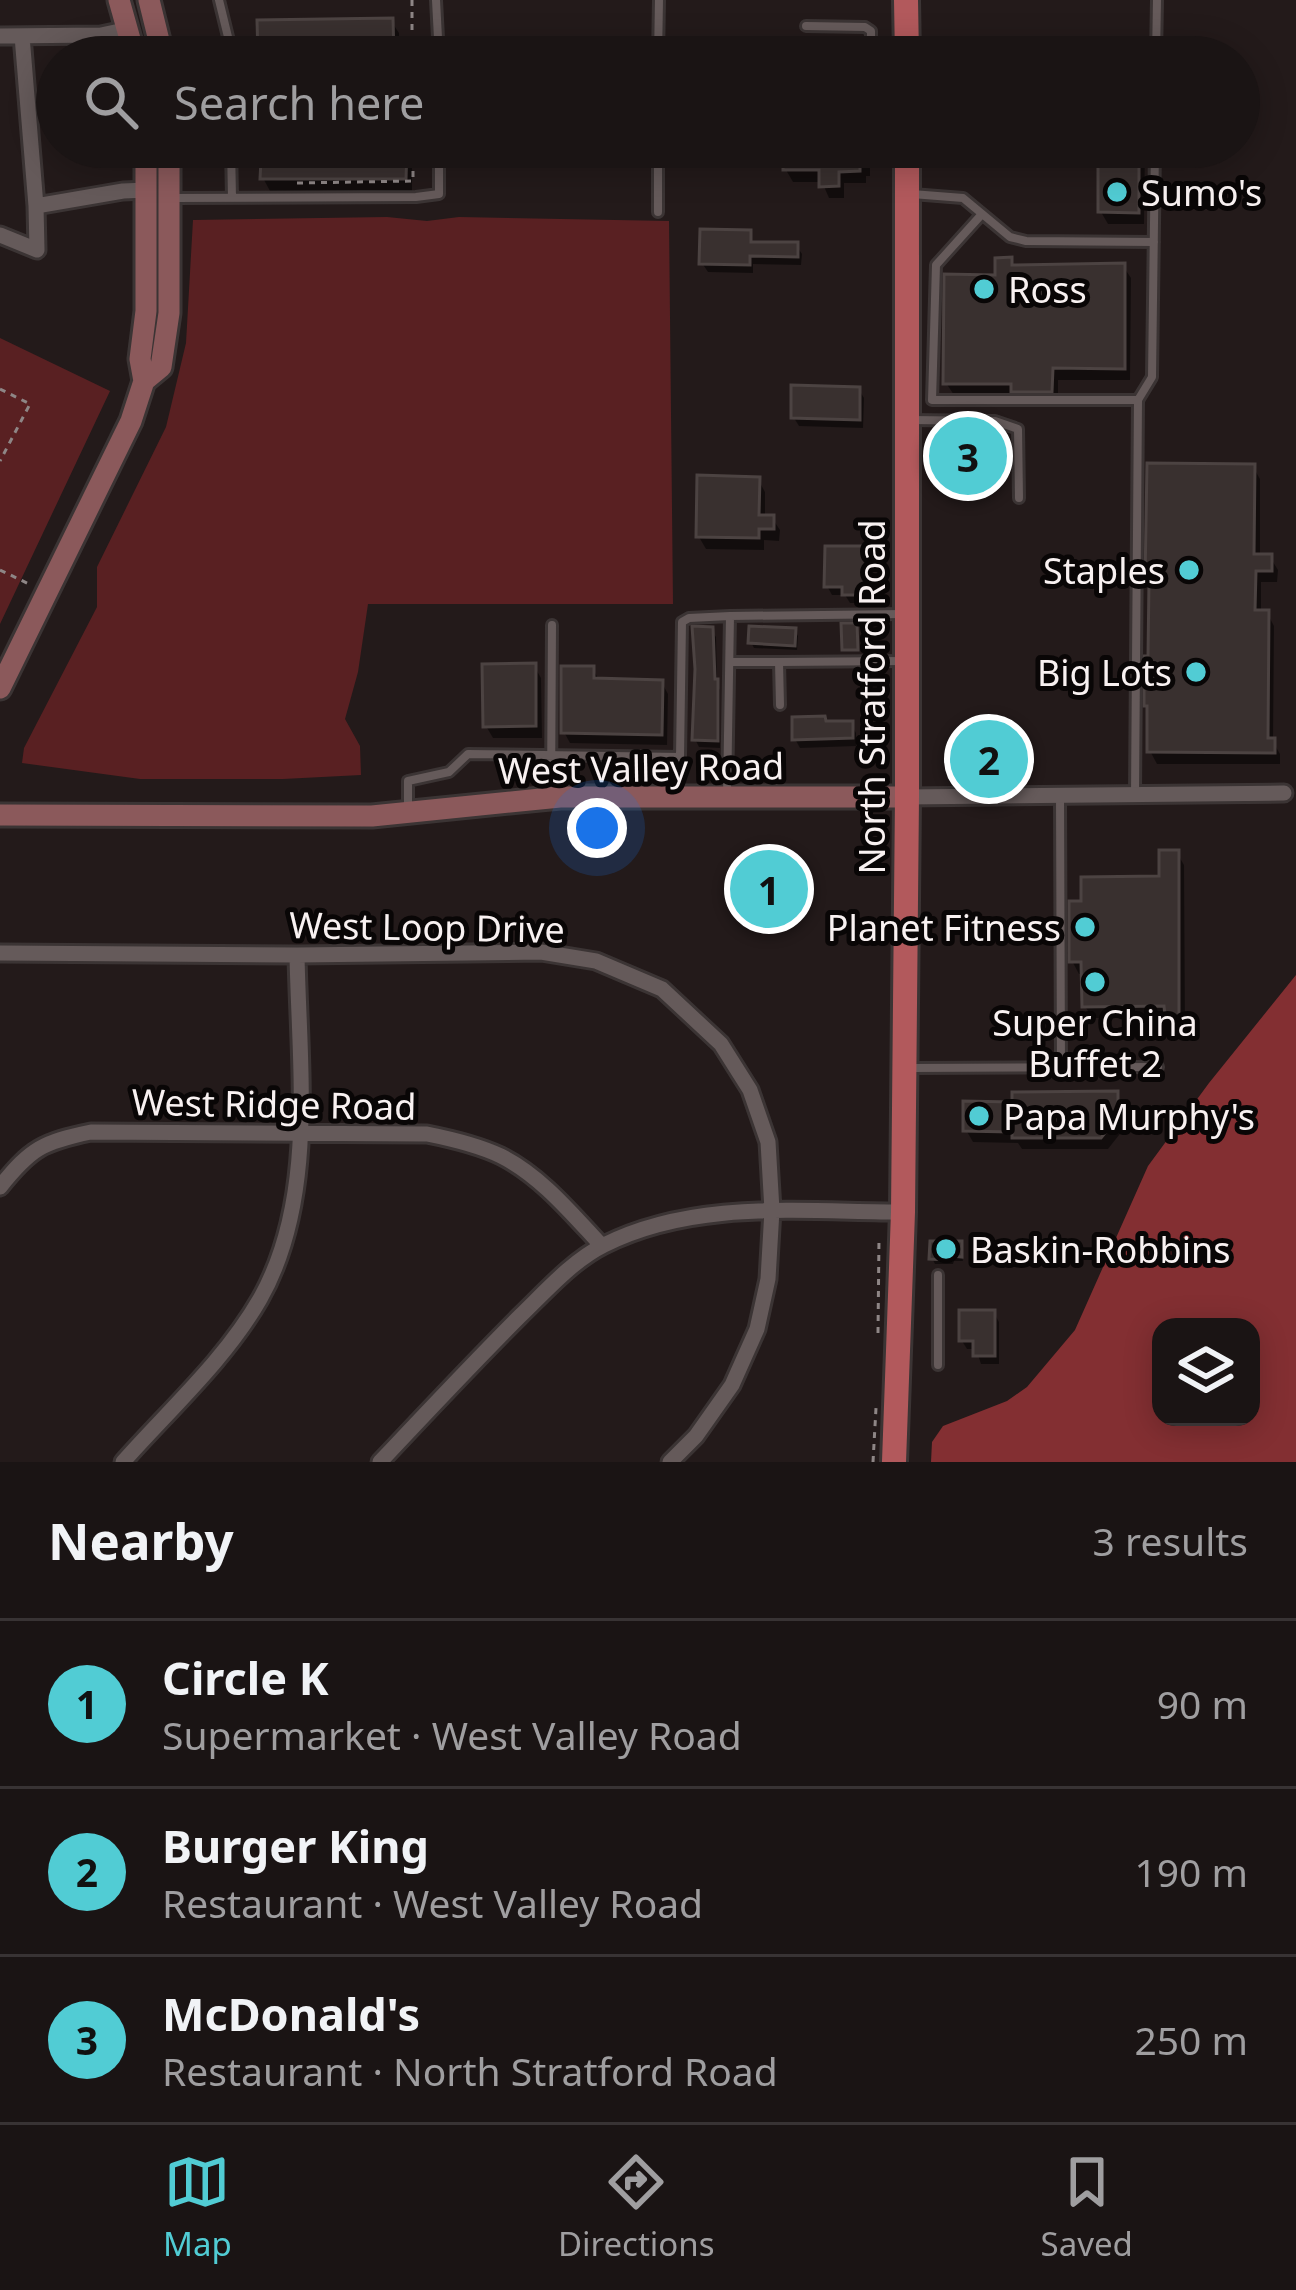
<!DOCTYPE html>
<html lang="en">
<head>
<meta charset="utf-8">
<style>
	body { margin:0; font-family:"Noto Sans",sans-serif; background:#272122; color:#f1f3f6 }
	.controls { position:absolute; right:36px; bottom:36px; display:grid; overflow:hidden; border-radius:24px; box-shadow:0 6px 30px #0003 }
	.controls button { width:108px; height:108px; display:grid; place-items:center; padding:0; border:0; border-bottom:3px solid #383334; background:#1a1414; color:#f1f3f6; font:60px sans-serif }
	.you { position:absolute; left:597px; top:828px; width:42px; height:42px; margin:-30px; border:9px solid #fff; border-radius:50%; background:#1a73e8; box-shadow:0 0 0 18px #1a73e833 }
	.badge { display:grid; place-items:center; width:78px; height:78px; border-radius:50%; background:#51ccd4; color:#111; font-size:39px; font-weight:700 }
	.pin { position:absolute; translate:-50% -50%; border:6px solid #fff; box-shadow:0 3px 12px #0006 }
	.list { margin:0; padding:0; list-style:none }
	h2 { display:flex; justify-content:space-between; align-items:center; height:156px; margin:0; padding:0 48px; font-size:51px }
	h2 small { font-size:39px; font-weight:400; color:#9f9ea0 }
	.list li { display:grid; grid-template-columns:78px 1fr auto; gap:36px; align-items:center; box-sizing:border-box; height:168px; padding:0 48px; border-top:3px solid #383334 }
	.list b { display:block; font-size:45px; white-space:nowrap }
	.list p { margin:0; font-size:39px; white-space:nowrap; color:#9f9ea0 }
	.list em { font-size:39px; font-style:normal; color:#9f9ea0 }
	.icon { flex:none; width:66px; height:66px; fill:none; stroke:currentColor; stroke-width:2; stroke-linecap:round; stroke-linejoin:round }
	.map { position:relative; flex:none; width:1296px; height:1462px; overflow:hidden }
	.search { position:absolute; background:#1a1414; box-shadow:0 6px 30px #0003; left:36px; right:36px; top:36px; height:132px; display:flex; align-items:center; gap:30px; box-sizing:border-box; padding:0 42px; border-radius:66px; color:#9f9ea0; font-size:45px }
	.sheet { height:660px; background:#1a1414 }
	nav { display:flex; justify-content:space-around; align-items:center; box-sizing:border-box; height:168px; border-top:3px solid #383334; background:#1a1414; font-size:33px; color:#9f9ea0 }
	nav a { display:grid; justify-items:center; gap:6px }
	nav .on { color:#51ccd4 }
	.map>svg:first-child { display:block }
</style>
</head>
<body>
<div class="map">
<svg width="1296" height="1462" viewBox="0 0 1296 1462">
	<rect width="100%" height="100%" fill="#231a1a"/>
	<path fill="#592022" d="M387 217 427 221 459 217 669 221 673 604H368L358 672 345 719 360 746 361 775 283 779H140L22 763 24 748 97 607V567L166 427 186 343 193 220Z
		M0 338 110 391 0 624Z"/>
	<path fill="#832f32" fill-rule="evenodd" d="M1296 975V1462H931L932 1442 943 1426 1007 1401 1027 1387 1075 1330 1148 1166 1209 1083ZM1161 1327H1251V1417H1161Z"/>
	<path fill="#0007" d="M391 21 399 33V57H261Z
		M843 47H857L862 57H843Z
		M240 147H412V191H270L263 178V167L249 161Z
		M786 147H863L870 159V176H866V183H844V198H829L822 182H793L786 170Z
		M1101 147H1145L1144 224H1108L1101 212Z
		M749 233 754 245H796L802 254 801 265 753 264V273L708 272 702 263Z
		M1011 260 1015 268 1123 266 1131 278 1130 380H1058V403H1021L1017 396 954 395 946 383 998 278Z
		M859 390 864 398 863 428 799 426 794 418Z
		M938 432H990L995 441V463L958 465 957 493H943L938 484Z
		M1253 467 1260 479V557H1270L1278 570 1277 582H1261V613H1267L1274 626 1273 742 1280 754V764H1157L1150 751 1152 587 1148 581Z
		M758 479 765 492V518H772L780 530 779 541 764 540V550L706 549 699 537Z
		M867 549 872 558V595H862V603H850L845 595H832L827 586Z
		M711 630 716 637 717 685 720 690V748L699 747 695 739Z
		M795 631 798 636 797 650 754 648 751 642Z
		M534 666 541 678 542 738H493L486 726Z
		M593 669 600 682 662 683 668 694 667 745 570 743 564 732Z
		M826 724H851L856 733V746L800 748 795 739Z
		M1001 740 1006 749V784L981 785 976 776Z
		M1177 853 1184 865 1185 1027H1175L1169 1018H1092L1085 1006V974H1079L1072 961 1162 879Z
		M1116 1094 1123 1106V1130L1108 1149H1022L1018 1143 973 1142 966 1130 1015 1105Z
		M960 1244 963 1261H954L953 1264H935L932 1258Z
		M994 1313 999 1322V1364H981L976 1349H967L962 1341Z"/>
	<path fill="#39302f" stroke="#4c4342" stroke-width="3" d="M393 18 394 57H258L257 20Z
		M242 147H407L406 179H260L261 160Z
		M783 147H865V165H860V171L839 172V186L819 187V170H783Z
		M1098 147H1139V213L1098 212Z
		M700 229 751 230V242H798V257L750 256V265L699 264Z
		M1012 257V265L1125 263V369L1053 368 1052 392H1011V384H943L944 274 995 275V258Z
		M791 385 860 387V420L791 418Z
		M935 429H992V454L954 457V485H935Z
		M1147 463 1255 464 1254 554H1272V571H1256L1255 610H1269L1268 738H1275V753L1147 752V706H1144V656H1148L1149 581H1145Z
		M697 475 760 477 759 515H774V529H759V538L696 537Z
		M825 546H869V587H859V595H842V587H824Z
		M841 623H857L858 650H842Z
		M692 626 713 627 715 679H718V741L692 740 695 669Z
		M749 626 796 628 795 646 748 643Z
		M536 663V726L483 727 482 664Z
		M561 666H594V678L663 680 662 735 561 733Z
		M825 716 826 721H853V738L792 740V717Z
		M972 737H1003V776L973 777Z
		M1159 850H1179V1016H1165L1164 1006 1082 1007 1081 962H1069V901H1081V877L1159 876Z
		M1118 1091V1117L1101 1138H1012V1132L963 1131V1101L1012 1102V1092Z
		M930 1241H962V1257L952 1256 951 1260 929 1259Z
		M959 1310H995V1356H973V1341H959Z"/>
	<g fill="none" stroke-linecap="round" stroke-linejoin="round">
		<defs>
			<path id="service" d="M219 0 229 41 230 57
				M436 0 439 57
				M806 26 865 27 871 31V57
				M658 57 659 0
				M1156 57 1157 0
				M231 147 232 198
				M658 147V212
				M912 194 963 198 1010 237 1026 241 1154 242
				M173 198 416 197 439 194V147
				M982 214 936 265 932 400H1138
				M910 420 995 421 1018 429 1019 498
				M730 616 903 614
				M730 662H779
				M780 705 779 662 903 661
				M1135 795 1138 400 1152 377 1155 147
				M551 796 552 625
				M1060 797 1061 1068
				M408 811V781L449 772 468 754 680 757 682 622 689 618 730 616 727 796
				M911 1068 1158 1067
				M938 1365V1275"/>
			<path id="minor" d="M0 36 101 35 129 29
				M22 36 36 206
				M0 235 37 250 36 206 123 191 147 190
				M907 797 1284 793
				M0 953 297 955 541 952 596 961 662 989 721 1044 750 1090 768 1142 772 1210 768 1279 757 1329 732 1385 696 1436 670 1462
				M0 1187C31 1148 43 1142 91 1132L427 1134C452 1139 478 1145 501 1156 541 1176 572 1214 602 1246
				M123 1462C169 1410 225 1360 260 1299 317 1199 299 1066 297 955
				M380 1462C426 1413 472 1364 520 1316 545 1292 572 1261 604 1245 695 1199 805 1212 903 1212"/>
			<path id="secondary" d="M119 0 135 57
				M149 0 163 57
				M144 381 161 367 169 313V147
				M0 688 131 421 144 381 140 359 146 311V147
				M0 815 372 816 560 797H907"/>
			<path id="primary" d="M906 0 907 57
				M894 1462 903 1212 907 797V147"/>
		</defs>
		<use href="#service" stroke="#3b3434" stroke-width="14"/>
		<use href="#minor" stroke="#3b3434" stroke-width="21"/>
		<use href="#secondary" stroke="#3b3434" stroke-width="27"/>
		<use href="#primary" stroke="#3b3434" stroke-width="30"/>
		<path stroke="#8e8686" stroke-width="3" stroke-dasharray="6 6" stroke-linecap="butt" d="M412 0V57
			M297 183 413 181V147
			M0 389 30 404 0 461
			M0 570 29 584
			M878 1333 879 1238
			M873 1462 876 1408"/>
		<use href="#service" stroke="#655a5a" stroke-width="8"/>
		<use href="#minor" stroke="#655a5a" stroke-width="15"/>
		<use href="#secondary" stroke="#8b595b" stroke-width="21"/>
		<use href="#primary" stroke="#b2595c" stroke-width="24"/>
	</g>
	<g fill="#51ccd4" stroke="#090606" stroke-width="4.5">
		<circle cx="1117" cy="192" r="12"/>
		<circle cx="984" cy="289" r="12"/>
		<circle cx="1189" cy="570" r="12"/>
		<circle cx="1196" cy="672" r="12"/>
		<circle cx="1085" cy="927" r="12"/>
		<circle cx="1095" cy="982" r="12"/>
		<circle cx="979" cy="1116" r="12"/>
		<circle cx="946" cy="1249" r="12"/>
	</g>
	<g text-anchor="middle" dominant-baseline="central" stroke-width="10" stroke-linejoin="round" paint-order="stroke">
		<g font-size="36" fill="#f8f1f1" stroke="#090606" text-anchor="start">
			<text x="1141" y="192">Sumo's</text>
			<text x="1008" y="289">Ross</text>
			<text x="1165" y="570" text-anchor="end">Staples</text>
			<text x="1172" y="672" text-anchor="end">Big Lots</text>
			<text x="1061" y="927" text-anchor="end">Planet Fitness</text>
			<text x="1095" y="1022" text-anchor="middle">Super China<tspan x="1095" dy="41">Buffet 2</tspan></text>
			<text x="1003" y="1116">Papa Murphy's</text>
			<text x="970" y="1249">Baskin-Robbins</text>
		</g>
		<g font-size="36" fill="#f8f1f1" stroke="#090606">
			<text transform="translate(871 697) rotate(-90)">North Stratford Road</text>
			<text transform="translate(641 768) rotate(-1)">West Valley Road</text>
			<text transform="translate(427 927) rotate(1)">West Loop Drive</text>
			<text transform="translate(274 1104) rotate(1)">West Ridge Road</text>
		</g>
	</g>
</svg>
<div class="controls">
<button><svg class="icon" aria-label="layers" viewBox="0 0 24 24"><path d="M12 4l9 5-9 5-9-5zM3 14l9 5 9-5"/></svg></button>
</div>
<div class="you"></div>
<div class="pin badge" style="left:769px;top:889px">1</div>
<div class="pin badge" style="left:989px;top:759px">2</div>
<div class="pin badge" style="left:968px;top:456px">3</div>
<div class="search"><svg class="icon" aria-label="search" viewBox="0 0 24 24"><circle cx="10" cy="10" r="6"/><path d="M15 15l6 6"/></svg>Search here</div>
</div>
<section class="sheet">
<h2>Nearby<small>3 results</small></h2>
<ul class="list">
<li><span class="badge">1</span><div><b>Circle K</b><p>Supermarket · West Valley Road</p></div><em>90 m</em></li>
<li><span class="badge">2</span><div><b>Burger King</b><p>Restaurant · West Valley Road</p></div><em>190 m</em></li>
<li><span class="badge">3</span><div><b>McDonald's</b><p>Restaurant · North Stratford Road</p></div><em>250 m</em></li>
</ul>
</section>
<nav>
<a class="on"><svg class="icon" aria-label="map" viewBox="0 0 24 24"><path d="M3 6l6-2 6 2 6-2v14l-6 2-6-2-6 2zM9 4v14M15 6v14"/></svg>Map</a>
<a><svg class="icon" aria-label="directions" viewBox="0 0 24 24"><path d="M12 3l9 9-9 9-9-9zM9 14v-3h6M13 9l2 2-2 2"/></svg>Directions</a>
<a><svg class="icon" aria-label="saved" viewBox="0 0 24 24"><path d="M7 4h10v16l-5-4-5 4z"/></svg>Saved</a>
</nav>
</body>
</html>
